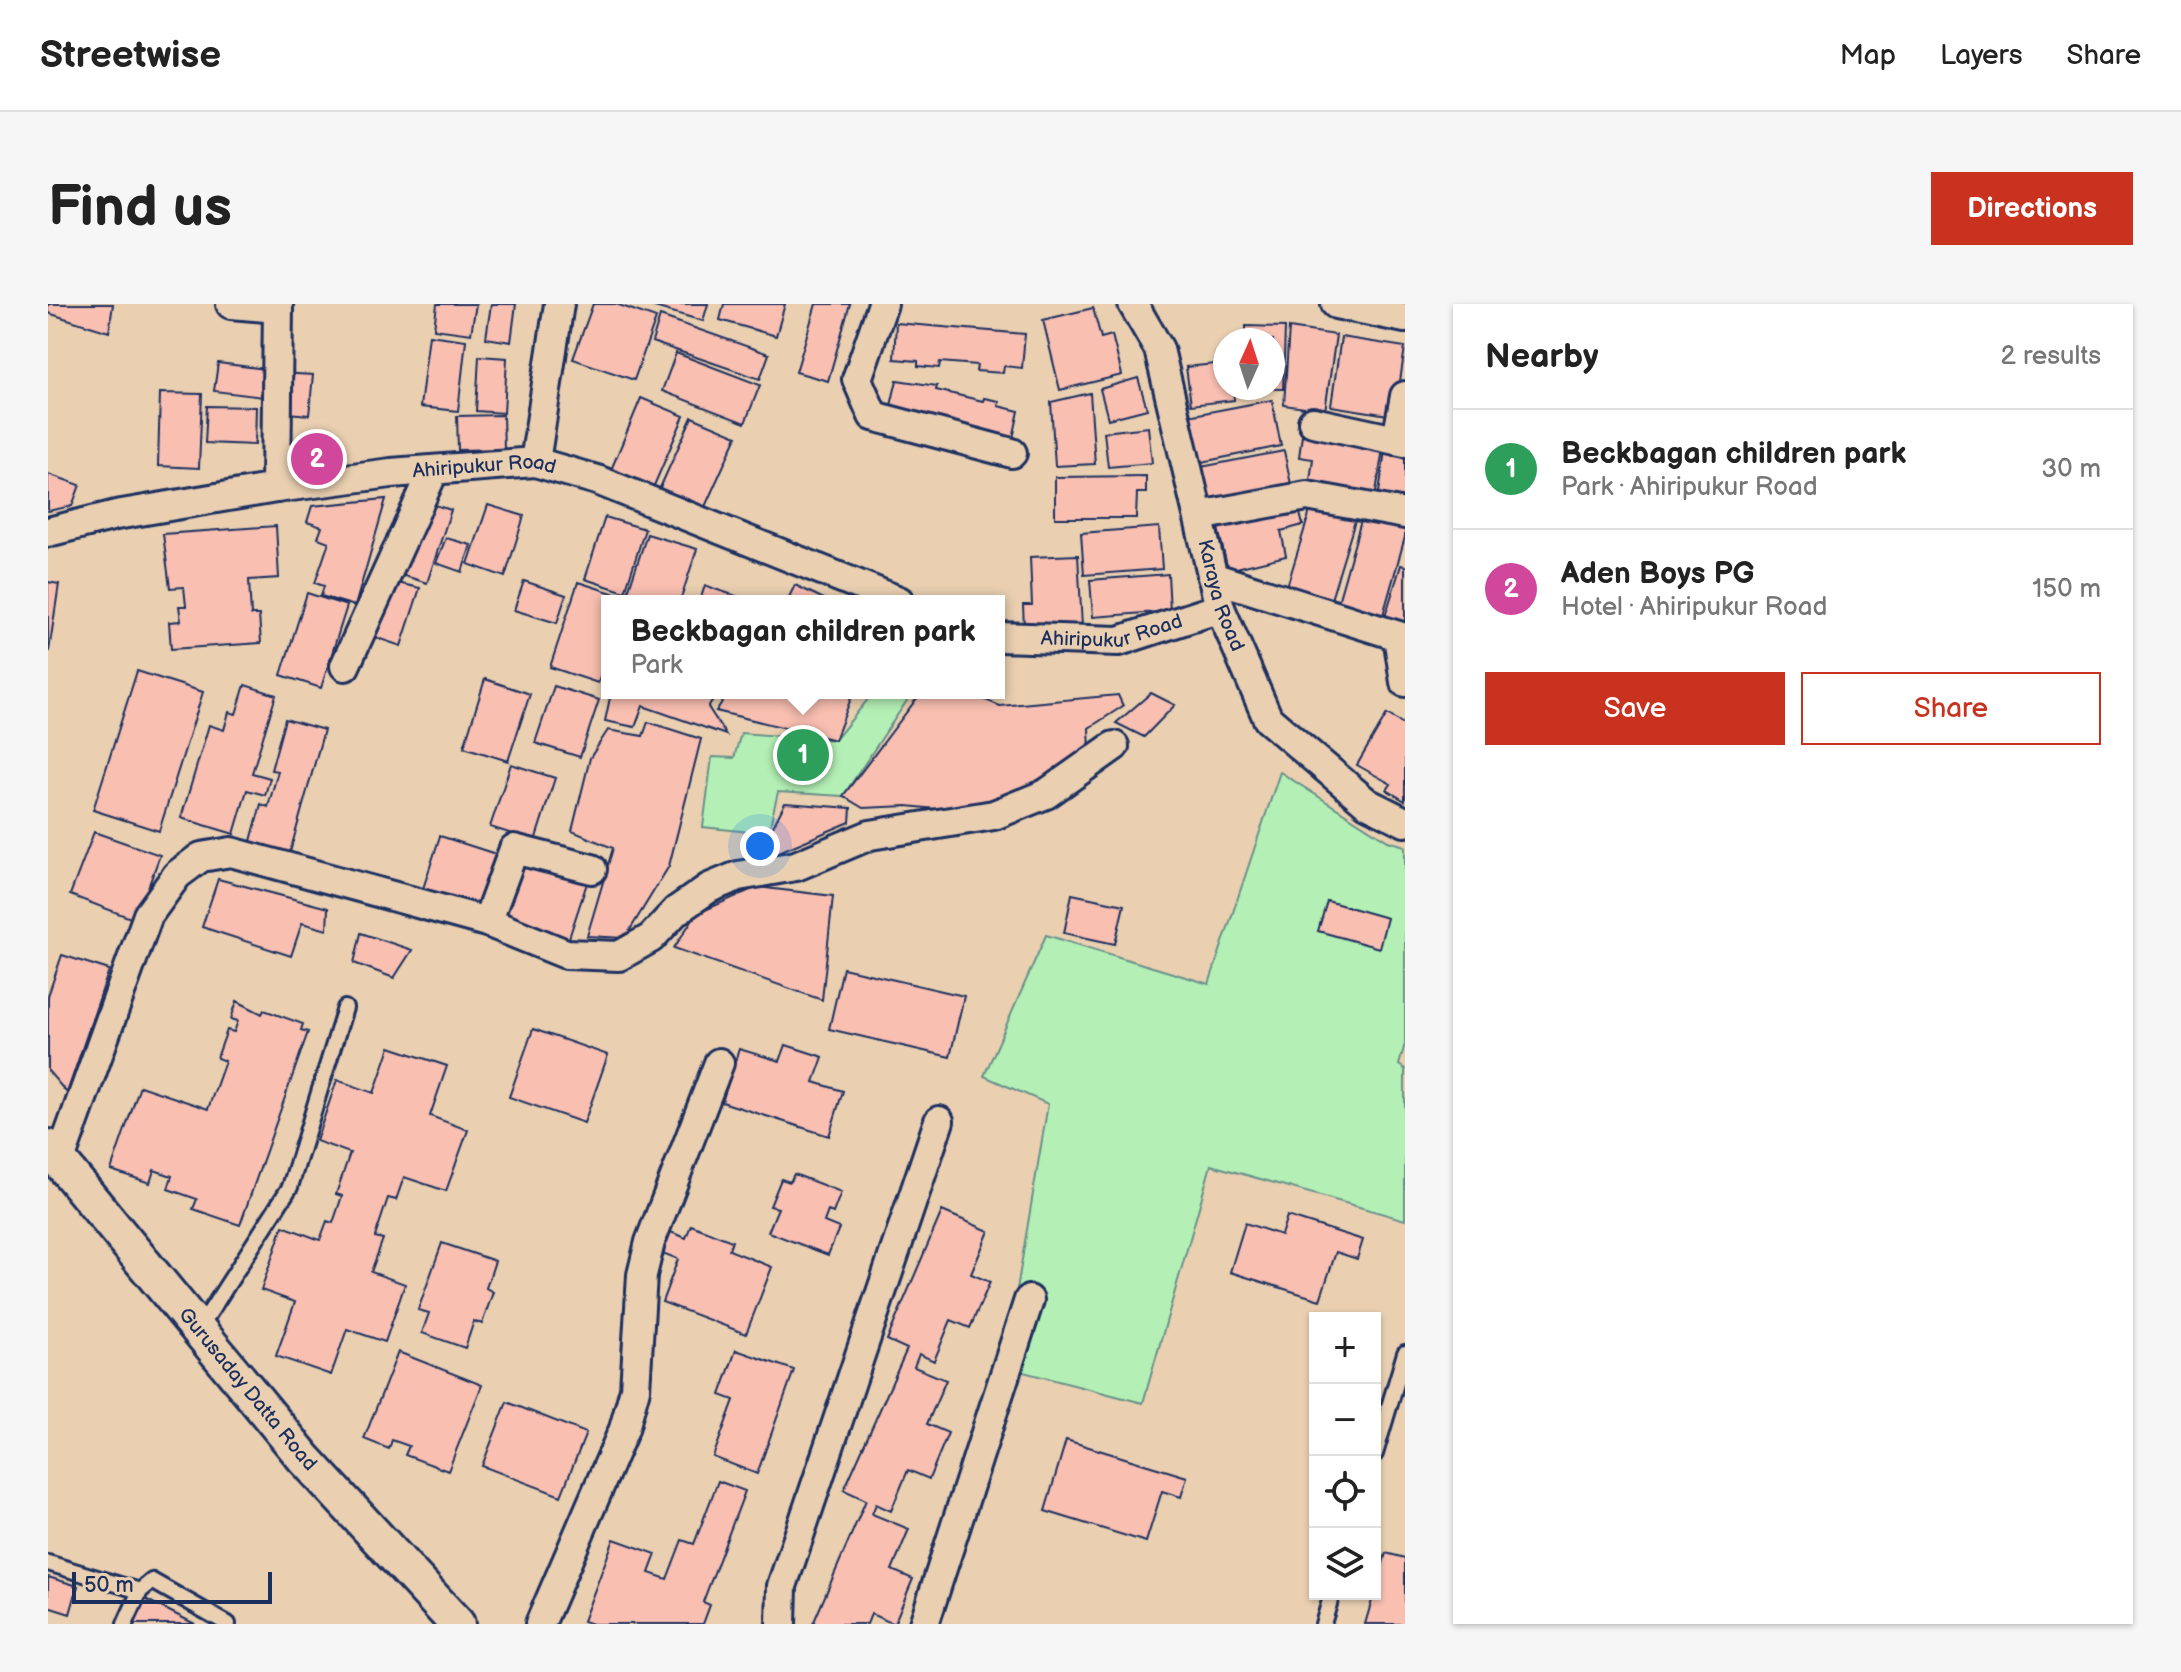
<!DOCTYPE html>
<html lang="en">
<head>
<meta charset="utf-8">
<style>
	body { margin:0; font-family:"Balsamiq Sans",sans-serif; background:#f6f6f6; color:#222 }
	.controls { position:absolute; right:24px; bottom:24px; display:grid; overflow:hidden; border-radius:0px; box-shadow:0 2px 6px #0004 }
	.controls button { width:72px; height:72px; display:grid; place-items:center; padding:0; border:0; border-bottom:2px solid #e0e0e0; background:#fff; color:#222; font:40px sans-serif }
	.compass { position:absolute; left:1165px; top:24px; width:72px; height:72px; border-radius:50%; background:#fff; box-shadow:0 2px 6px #0004; rotate:3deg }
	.scale { position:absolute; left:24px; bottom:20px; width:200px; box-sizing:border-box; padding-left:8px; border:4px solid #1b2f5e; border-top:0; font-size:22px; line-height:28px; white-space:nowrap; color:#1b2f5e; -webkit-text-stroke:6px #ead0b1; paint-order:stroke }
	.you { position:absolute; left:712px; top:542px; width:28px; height:28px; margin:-20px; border:6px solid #fff; border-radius:50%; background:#1a73e8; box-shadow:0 0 0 12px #1a73e833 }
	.badge { display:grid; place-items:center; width:52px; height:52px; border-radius:50%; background:#c8321e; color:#fff; font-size:26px; font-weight:700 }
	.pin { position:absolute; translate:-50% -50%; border:4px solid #fff; box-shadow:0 2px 8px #0006 }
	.popup { position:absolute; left:553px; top:291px; width:404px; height:104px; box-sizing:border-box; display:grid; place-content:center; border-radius:0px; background:#fff; filter:drop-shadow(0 2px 6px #0005); font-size:26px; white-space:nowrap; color:#767676 }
	.popup b { font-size:30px; color:#222 }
	.popup::after { content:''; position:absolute; left:50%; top:100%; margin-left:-16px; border:16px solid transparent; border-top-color:#fff }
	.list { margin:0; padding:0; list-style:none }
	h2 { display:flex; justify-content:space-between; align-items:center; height:104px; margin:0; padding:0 32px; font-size:34px }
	h2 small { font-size:26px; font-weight:400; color:#767676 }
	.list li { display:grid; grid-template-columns:52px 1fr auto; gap:24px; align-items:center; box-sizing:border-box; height:120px; padding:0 32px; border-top:2px solid #e0e0e0 }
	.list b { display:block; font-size:30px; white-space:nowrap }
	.list p { margin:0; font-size:26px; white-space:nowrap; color:#767676 }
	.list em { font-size:26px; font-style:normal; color:#767676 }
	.actions { display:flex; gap:16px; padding:24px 32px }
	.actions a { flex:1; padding:18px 0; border:2px solid #c8321e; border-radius:0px; text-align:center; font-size:28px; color:#c8321e }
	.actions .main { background:#c8321e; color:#fff }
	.icon { flex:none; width:44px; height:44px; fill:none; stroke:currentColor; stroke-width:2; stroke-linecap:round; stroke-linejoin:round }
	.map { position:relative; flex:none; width:1357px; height:1320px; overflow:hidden; border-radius:0px }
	header { display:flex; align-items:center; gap:48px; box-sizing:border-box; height:112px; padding:0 40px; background:#fff; border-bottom:2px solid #e0e0e0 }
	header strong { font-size:38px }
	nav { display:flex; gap:44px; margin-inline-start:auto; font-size:28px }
	.intro { display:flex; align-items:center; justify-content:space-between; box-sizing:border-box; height:192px; padding:0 48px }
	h1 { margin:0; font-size:56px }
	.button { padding:20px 36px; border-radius:0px; background:#c8321e; color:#fff; font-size:28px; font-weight:700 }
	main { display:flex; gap:48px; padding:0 48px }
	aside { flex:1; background:#fff; border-radius:0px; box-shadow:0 2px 6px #0004 }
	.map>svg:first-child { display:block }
</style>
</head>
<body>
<header>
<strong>Streetwise</strong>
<nav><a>Map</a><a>Layers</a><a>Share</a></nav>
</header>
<div class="intro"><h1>Find us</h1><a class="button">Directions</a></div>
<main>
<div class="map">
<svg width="1357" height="1320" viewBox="0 0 1357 1320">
	<rect width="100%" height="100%" fill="#ead0b1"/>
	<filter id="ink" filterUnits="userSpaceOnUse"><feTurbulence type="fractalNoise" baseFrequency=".0125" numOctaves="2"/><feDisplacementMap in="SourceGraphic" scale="16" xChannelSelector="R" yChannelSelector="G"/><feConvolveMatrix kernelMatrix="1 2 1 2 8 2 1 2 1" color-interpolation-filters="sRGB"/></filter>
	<g filter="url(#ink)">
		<path fill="#b4f0b5" stroke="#68908a" stroke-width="2" d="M825 389 862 392 795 492 730 488 720 530 655 523 664 453 686 454 693 429 787 436Z
			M1232 468 1340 537 1357 542V740L1351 761 1357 765V916L1163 861 1095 1099 956 1063 1000 800 936 772 998 631 1161 680Z"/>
		<path fill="#f9bfb1" stroke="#1b2f5e" stroke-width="2" d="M0 0H65L61 28 0 9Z
			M389 0H428L423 30 386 25Z
			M443 0H468L463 38 438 34Z
			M545 0H568L608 14 586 76 525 55Z
			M596 0H660L655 17Z
			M676 0H737L728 32 672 16Z
			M768 0H802L780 77 748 68Z
			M1045 4 1053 34 1064 31 1074 71 1012 86 995 16Z
			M612 12 721 50 712 75 604 38Z
			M848 19 977 30 974 64 956 62 955 69 928 67 929 61 892 58 891 64 870 62V57L846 55Z
			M1198 22 1237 23 1235 85 1196 84H1225V36H1198Z
			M1241 24 1288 31 1277 107 1236 101Z
			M381 31 418 36 410 107 372 103Z
			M1293 33 1357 43 1347 112 1283 102Z
			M628 49 712 81 697 119 614 87Z
			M431 52 459 54 456 109 428 107Z
			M170 59 218 65 215 93 166 87Z
			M1177 59V84H1185L1186 96 1143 101 1138 63Z
			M232 69 265 71 261 111 229 108Z
			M1090 74 1099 105 1060 115 1052 85Z
			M849 76 889 82 888 86 935 97 936 94 951 97 950 102 971 107 964 139 841 110Z
			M112 89 154 90 151 164 110 162Z
			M1042 89 1047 160 1007 162 1003 98Z
			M593 94 636 112 605 184 563 166Z
			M1224 96 1233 142 1149 159 1140 112Z
			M159 102 208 103 207 141 157 139Z
			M455 111 456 145 410 146 409 112Z
			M644 113 689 132 656 205 611 186Z
			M1100 123 1104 159 1060 163 1056 128Z
			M1254 131 1297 132 1296 139 1335 145 1327 194 1261 183 1265 155 1251 153Z
			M1337 146 1357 149V199L1330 196Z
			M1236 147 1245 190 1161 206 1153 163Z
			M0 170 32 181 24 202 0 207Z
			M1098 172V189H1089L1088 214H1007V173Z
			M1266 194 1310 207 1281 302 1237 289Z
			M338 195 307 302 273 292 276 282 267 279 281 238 270 234 274 223 259 218 264 202Z
			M374 197 403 206 379 279 351 270Z
			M1249 198 1255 221 1233 227 1238 252 1180 266 1168 216Z
			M440 201 476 212 457 273 420 260Z
			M1316 206 1357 218V233L1335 311 1290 298Z
			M557 213 597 225 577 288 537 275Z
			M228 222 231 274 201 276 203 311H211L213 339 123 345 121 318 133 317 131 302H138L136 283 122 284 115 230Z
			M1111 223 1114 265 1036 271 1033 229Z
			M599 230 649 245 632 297H577Z
			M398 234 423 241 414 268 388 259Z
			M1030 251 1034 322 976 324 975 301H984L982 253Z
			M1353 261 1357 262V323L1336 316Z
			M1120 270 1122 307 1045 313 1042 276Z
			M340 277 372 284 353 342 320 331Z
			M476 277 518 291 509 319 466 306Z
			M0 278 11 280 1 347H0Z
			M530 278 577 293 576 297H559V350L550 379 502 363Z
			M657 281 667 285 703 297H652Z
			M747 281 780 297H739Z
			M259 289 299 302 273 384 233 371Z
			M89 367 155 388 111 527 45 506Z
			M437 375 482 390 460 457 416 443Z
			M197 381 228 391 204 469 222 474 217 491 199 486 186 530 133 514 161 421 176 426 181 408 188 410Z
			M506 382 551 396 532 453 487 439Z
			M563 389H669L660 403 678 431 595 402 587 423 557 417Z
			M680 389H805L787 436 668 407Z
			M873 389H921L952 402 1070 391 1075 402 1041 424 1042 447 979 482 941 496 898 506 859 502 815 504 795 492Z
			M1103 389 1127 401 1096 433 1068 419Z
			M1339 410 1357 421V497L1339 486 1343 480 1309 461Z
			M237 415 276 426 239 559 200 548 213 500 220 503 230 467 223 466Z
			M600 418 653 435 621 562 577 634 539 632 565 544 524 527 542 454 560 426 595 432Z
			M463 460 507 474 487 537 442 523Z
			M737 499 803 504 802 518 707 558Z
			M46 528 112 551 88 616 22 591Z
			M392 532 457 553 437 615 372 594Z
			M473 555 540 576 519 640 453 619Z
			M170 575 280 604 279 626 254 619 243 652 154 623Z
			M709 583 785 592 774 696 626 644 648 610Z
			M1024 590 1076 601 1067 640 1016 629Z
			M1279 597 1339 614 1331 644 1270 627Z
			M313 629 364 646 346 674 306 659Z
			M14 651 61 666 19 789 0 767V692Z
			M795 664 916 692 902 753 781 725Z
			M189 697 214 710 216 706 255 720 253 726 260 728 192 921 145 905 149 895 120 885 124 872 106 866 102 879 63 866 92 782 160 805 177 757 169 754 179 726 186 728 190 717 183 715Z
			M485 725 560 751 536 819 461 793Z
			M738 741 775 753 766 778 795 787 781 832 674 798 691 745 732 757Z
			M342 743 399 762 382 812 420 826 398 887 356 873 348 896 340 894 327 933 335 935 323 968 357 980 337 1038 299 1025 283 1071 228 1052 247 998 213 986 235 922 272 936 279 917 285 919 294 892 288 890 302 849 268 837 289 776 326 789Z
			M746 870 793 888 785 909 780 907 776 918 791 924 780 951 720 928 730 904 722 902 733 875 742 878Z
			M894 907 941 927 923 970 942 978 922 1024 903 1016 886 1057 871 1050 866 1063 898 1076 879 1120 900 1129 881 1175 860 1166 843 1207 828 1200 824 1210 861 1225 844 1266 865 1275 846 1320 823 1310 819 1320H765L818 1196 796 1186 859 1045 839 1036Z
			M1239 912 1315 936 1309 955 1288 948 1272 996 1182 968 1197 919 1233 931Z
			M643 921 684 937 681 946 724 963 698 1030 614 998 630 955 612 948 620 927 638 934Z
			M394 939 447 957 438 984 445 988 434 1020 426 1017 417 1044 374 1029 381 1009 370 1006Z
			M688 1046 746 1066 709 1170 665 1153 686 1096 672 1091Z
			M350 1048 434 1081 400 1167 357 1151 361 1142 344 1136 341 1145 316 1135Z
			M459 1098 538 1129 513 1192 434 1162Z
			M1018 1136 1139 1173 1133 1193 1114 1187 1098 1238 997 1207Z
			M670 1177 697 1187 655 1298 662 1301 655 1320H544L535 1317 566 1235 608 1250 601 1269 619 1275 634 1236 646 1240Z
			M1338 1249 1357 1254V1320H1317Z
			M0 1273 30 1282 22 1310 0 1303Z
			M95 1294 147 1320H81Z"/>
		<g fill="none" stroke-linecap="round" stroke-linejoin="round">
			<defs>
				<path id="service" d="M151 1025 242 883 297 704
					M1327 1150 1357 1049
					M0 1259 92 1287 77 1320
					M92 1287 104 1277 180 1320
					M1275 1320 1284 1290"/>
				<g id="minor">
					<path d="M183 0 230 4"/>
					<path d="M835 0 809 75 825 112 964 149"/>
					<path id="s1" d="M1085 0 1111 45 1172 304 1220 415 1319 499 1357 518"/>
					<path d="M1288 0 1357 14"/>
					<path d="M1265 118 1357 138"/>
					<path d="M1349 136 1357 92"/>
					<path d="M487 158 511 0"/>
					<path d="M228 184 230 0"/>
					<path d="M1151 212 1259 192 1357 210"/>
					<path id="s2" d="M0 228 68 211 228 184 343 169 487 158 549 176 851 297"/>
					<path d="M1164 273 1357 334"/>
					<path d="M1350 332 1357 378"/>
					<path id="s3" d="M951 333 1071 337 1172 304"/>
					<path d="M297 362 385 168"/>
					<path d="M439 618 466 545 544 565"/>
					<path d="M12 856 100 611 129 571 153 553 183 548 439 618 518 650 571 652 603 634 628 607 661 584 690 572 748 562 822 531 946 511 998 490 1066 442"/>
					<path d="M492 1320 576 1125 587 1085 594 971 602 938 671 759"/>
					<path d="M733 1320 734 1282 891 817"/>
					<path d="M876 1320 981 996"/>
				</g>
				<g id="tertiary">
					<path id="s4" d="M0 843 256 1154 409 1320"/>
				</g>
			</defs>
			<use href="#service" stroke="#1b2f5e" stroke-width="20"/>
			<use href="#minor" stroke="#1b2f5e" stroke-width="34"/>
			<use href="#tertiary" stroke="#1b2f5e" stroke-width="40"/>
			<use href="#service" stroke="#ead0b1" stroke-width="14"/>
			<use href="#minor" stroke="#ead0b1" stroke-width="28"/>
			<use href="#tertiary" stroke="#ead0b1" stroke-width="34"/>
		</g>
	</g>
	<g text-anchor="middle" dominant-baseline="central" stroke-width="7" stroke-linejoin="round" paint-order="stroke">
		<g font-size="20" fill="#1b2f5e" stroke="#ead0b1">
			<text stroke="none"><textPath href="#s2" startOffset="442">Ahiripukur Road</textPath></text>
			<text stroke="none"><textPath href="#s1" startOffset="306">Karaya Road</textPath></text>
			<text stroke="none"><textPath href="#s3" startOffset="114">Ahiripukur Road</textPath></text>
			<text stroke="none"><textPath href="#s4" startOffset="314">Gurusaday Datta Road</textPath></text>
		</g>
	</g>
</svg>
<div class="controls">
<button>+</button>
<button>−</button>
<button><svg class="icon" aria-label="locate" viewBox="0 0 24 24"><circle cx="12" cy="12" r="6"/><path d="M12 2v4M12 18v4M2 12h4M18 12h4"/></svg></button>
<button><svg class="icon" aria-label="layers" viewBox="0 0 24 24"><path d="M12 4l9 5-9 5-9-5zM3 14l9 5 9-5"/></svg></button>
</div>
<svg class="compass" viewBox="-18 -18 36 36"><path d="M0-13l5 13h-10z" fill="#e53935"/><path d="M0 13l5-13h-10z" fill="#767676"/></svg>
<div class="scale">50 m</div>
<div class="you"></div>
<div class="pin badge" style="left:755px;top:451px;background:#2e9e5b">1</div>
<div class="popup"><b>Beckbagan children park</b>Park</div>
<div class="pin badge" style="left:269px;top:155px;background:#d1479c">2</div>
</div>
<aside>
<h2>Nearby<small>2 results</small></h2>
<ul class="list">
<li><span class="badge" style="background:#2e9e5b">1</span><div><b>Beckbagan children park</b><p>Park · Ahiripukur Road</p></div><em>30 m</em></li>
<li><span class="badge" style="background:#d1479c">2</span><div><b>Aden Boys PG</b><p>Hotel · Ahiripukur Road</p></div><em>150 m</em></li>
</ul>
<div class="actions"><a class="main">Save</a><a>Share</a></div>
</aside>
</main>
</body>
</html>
